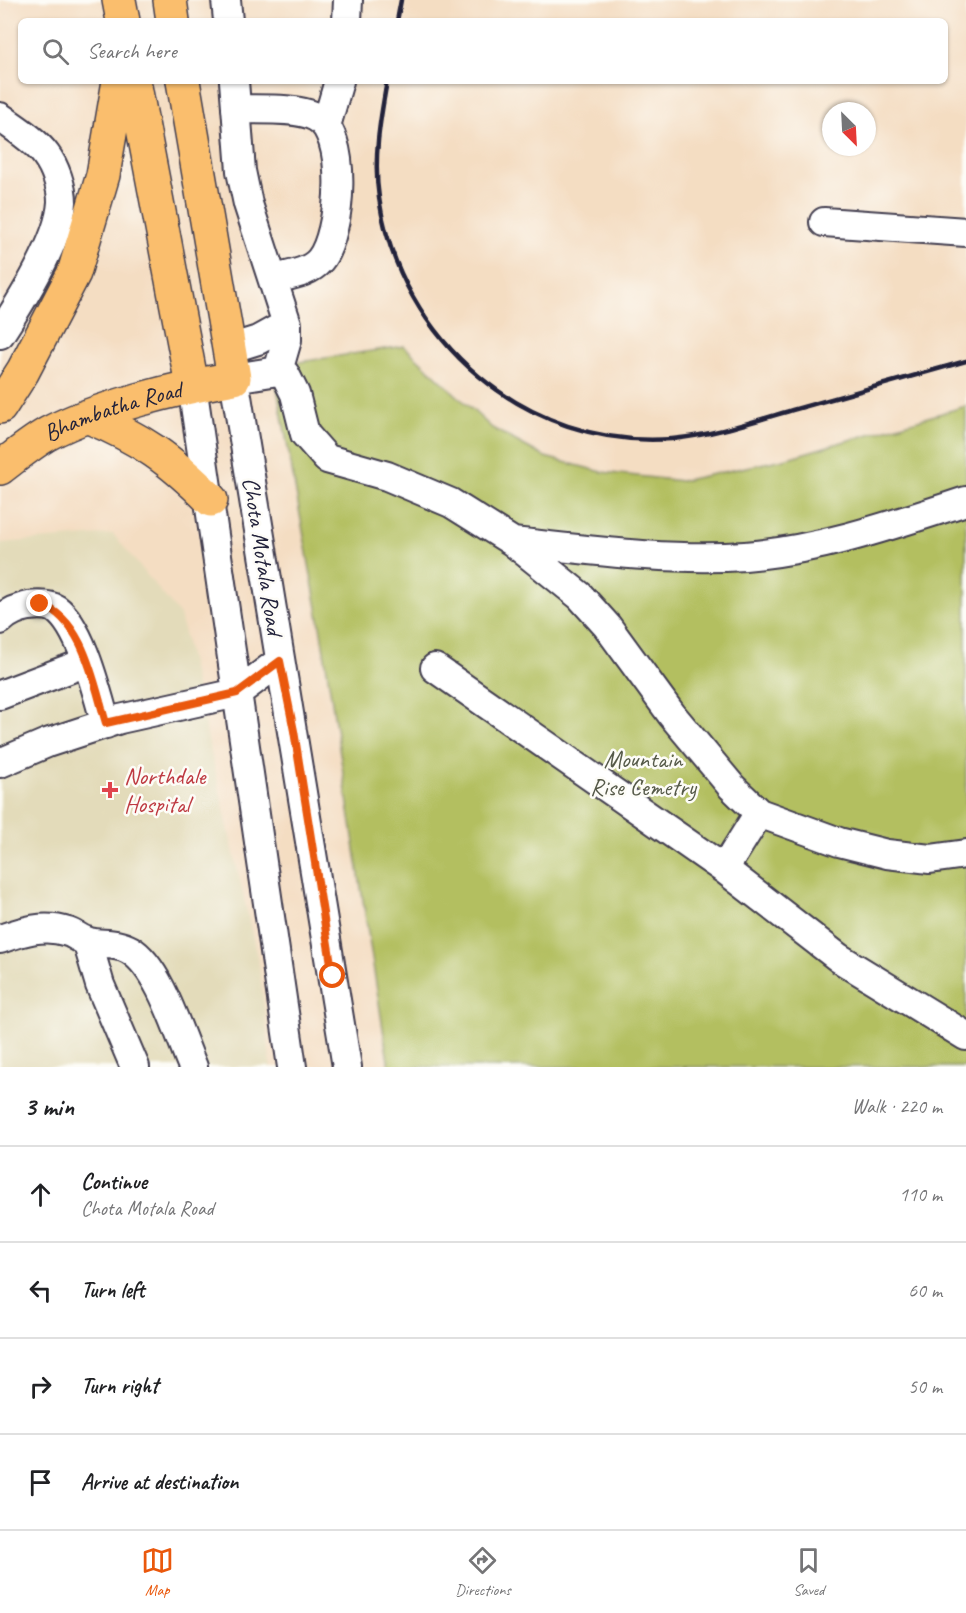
<!DOCTYPE html>
<html lang="en">
<head>
<meta charset="utf-8">
<style>
	body { margin:0; font-family:Caveat,sans-serif; background:#f2f2f2; color:#202124 }
	.compass { position:absolute; left:822px; top:102px; width:54px; height:54px; border-radius:50%; background:#fff; box-shadow:0 2px 4px #0004; rotate:156deg }
	.stop { position:absolute; width:18px; height:18px; margin:-14px; border:4px solid #ea580c; border-radius:50%; background:#fff }
	.stop.end { background:#ea580c; border-color:#fff; box-shadow:0 2px 6px #0008 }
	.list { margin:0; padding:0; list-style:none }
	h2 { display:flex; justify-content:space-between; align-items:center; height:78px; margin:0; padding:0 24px; font-size:26px }
	h2 small { font-size:20px; font-weight:400; color:#757577 }
	.list li { display:grid; grid-template-columns:39px 1fr auto; gap:18px; align-items:center; box-sizing:border-box; height:96px; padding:0 24px; border-top:2px solid #e0e0e0 }
	.list b { display:block; font-size:22px; white-space:nowrap }
	.list p { margin:0; font-size:20px; white-space:nowrap; color:#757577 }
	.list em { font-size:20px; font-style:normal; color:#757577 }
	.icon { flex:none; width:33px; height:33px; fill:none; stroke:currentColor; stroke-width:2; stroke-linecap:round; stroke-linejoin:round }
	.map { position:relative; flex:none; width:966px; height:1067px; overflow:hidden }
	.search { position:absolute; background:#fff; box-shadow:0 2px 4px #0004; left:18px; right:18px; top:18px; height:66px; display:flex; align-items:center; gap:15px; box-sizing:border-box; padding:0 21px; border-radius:9px; color:#757577; font-size:22px }
	.sheet { height:462px; background:#fff }
	nav { display:flex; justify-content:space-around; align-items:center; box-sizing:border-box; height:84px; border-top:2px solid #e0e0e0; background:#fff; font-size:16px; color:#757577 }
	nav a { display:grid; justify-items:center; gap:3px }
	nav .on { color:#ea580c }
	.map>svg:first-child { display:block }
</style>
</head>
<body>
<div class="map">
<svg width="966" height="1067" viewBox="0 0 966 1067">
	<rect width="100%" height="100%" fill="#fdfcf7"/>
	<filter id="ink" filterUnits="userSpaceOnUse"><feTurbulence type="fractalNoise" baseFrequency=".0167" numOctaves="2"/><feDisplacementMap in="SourceGraphic" scale="12" xChannelSelector="R" yChannelSelector="G"/><feConvolveMatrix kernelMatrix="1 2 1 2 8 2 1 2 1" color-interpolation-filters="sRGB"/></filter>
	<filter id="wash" filterUnits="userSpaceOnUse"><feTurbulence type="fractalNoise" baseFrequency=".008" numOctaves="4" result="noise"/><feDisplacementMap in="SourceGraphic" scale="24" xChannelSelector="R" yChannelSelector="G"/><feGaussianBlur stdDeviation="1.35" result="paint"/><feColorMatrix in="noise" values="0 0 0 0 0 0 0 0 0 0 0 0 0 0 0 0 0 1.4 0 .05"/><feComposite in="paint" operator="in"/></filter>
	<g filter="url(#wash)">
		<rect width="100%" height="100%" fill="#f4ddc2"/>
		<path fill="#e3dbba" d="M113 534 180 615 259 965 271 1067H0V543Z"/>
		<path fill="#b3bf61" stroke="#6a704e" stroke-width="1.5" d="M404 346 492 428 545 457 602 472 681 481 784 459 966 406V1067H389L319 619 273 366Z"/>
	</g>
	<g filter="url(#ink)">
		<g fill="none" stroke-linecap="round" stroke-linejoin="round">
			<defs>
				<path id="minor" d="M226 0 228 21
					M347 21 348 0
					M234 81 241 171 248 204 287 324V340L278 371
					M236 109C257 110 295 107 314 116 350 131 341 235 320 260 309 273 290 275 274 279
					M0 117C15 128 35 140 46 155 55 167 62 187 62 202 60 240 21 302 0 334
					M326 126 339 81
					M824 222 966 232
					M229 349 258 340 287 324
					M192 385 292 1067
					M513 542C589 550 668 561 745 556 820 550 895 524 966 501
					M0 620C8 612 17 608 29 606 37 605 48 604 56 609 82 628 97 694 106 724
					M435 668 724 869 839 958 966 1036
					M0 695 87 662
					M0 763 47 743 120 719 237 693 280 661
					M724 869 759 813
					M0 939C23 931 44 924 68 932 75 934 81 940 89 942 102 945 117 942 130 950 160 968 179 1035 193 1067
					M87 941 100 985 135 1067
					M347 1067 234 378 278 371 285 374 295 394 305 434 327 459 387 476 451 503 513 542 580 596 607 626 672 715 732 787 759 813 839 842 887 854 930 859 966 854"/>
				<g id="major">
					<path d="M119 0 123 21"/>
					<path d="M170 0 173 21"/>
					<path d="M134 81 192 385"/>
					<path d="M0 407 23 371 74 273 103 175 119 81"/>
					<path d="M89 417C142 439 170 459 211 500"/>
					<path id="s1" d="M0 468C16 456 31 443 49 433 98 407 180 388 234 378L183 81"/>
				</g>
			</defs>
			<use href="#minor" stroke="#423e4f" stroke-width="32"/>
			<use href="#major" stroke="#423e4f" stroke-width="36"/>
			<use href="#minor" stroke="#fff" stroke-width="28"/>
			<use href="#major" stroke="#fabe6d" stroke-width="33"/>
			<path stroke="#22223b" stroke-width="4.5" d="M397 21 401 0
				M387 81C380 120 373 159 379 198 400 340 526 450 672 439 714 435 755 421 796 409 852 393 909 377 966 361"/>
		</g>
	</g>
	<g fill="none" stroke-linecap="round" stroke-linejoin="round" filter="url(#ink)">
		<path stroke="#ea580c" stroke-width="8" d="M40 604C84 619 94 684 106 723L237 693 280 661 294 731 333 976"/>
	</g>
	<path fill="#e0444e" stroke="#fdfcf7" stroke-width="2" d="M107 781h6v6h6v6h-6v6h-6v-6h-6v-6h6z"/>
	<g text-anchor="middle" dominant-baseline="central" stroke-width="5" stroke-linejoin="round" paint-order="stroke">
		<g font-size="24" fill="#22223b" stroke="#fdfcf7">
			<text stroke="none"><textPath href="#s1" startOffset="128">Bhambatha Road</textPath></text>
			<text transform="translate(263 556) rotate(81)">Chota Motala Road</text>
		</g>
		<g font-size="24" fill="#555948" stroke="#fdfcf7">
			<text x="643" y="759">Mountain<tspan x="643" dy="28">Rise Cemetry</tspan></text>
		</g>
		<g font-size="24" fill="#be3a42" stroke="#fdfcf7" text-anchor="start">
			<text x="124" y="776">Northdale<tspan x="124" dy="28">Hospital</tspan></text>
		</g>
	</g>
</svg>
<svg class="compass" viewBox="-18 -18 36 36"><path d="M0-13l5 13h-10z" fill="#e53935"/><path d="M0 13l5-13h-10z" fill="#757577"/></svg>
<div class="stop" style="left:333px;top:976px"></div>
<div class="stop end" style="left:40px;top:604px"></div>
<div class="search"><svg class="icon" aria-label="search" viewBox="0 0 24 24"><circle cx="10" cy="10" r="6"/><path d="M15 15l6 6"/></svg>Search here</div>
</div>
<section class="sheet">
<h2>3 min<small>Walk · 220 m</small></h2>
<ul class="list">
<li><svg class="icon" aria-label="ahead" viewBox="0 0 24 24"><path d="M12 20V5M6 11l6-6 6 6"/></svg><div><b>Continue</b><p>Chota Motala Road</p></div><em>110 m</em></li>
<li><svg class="icon" aria-label="left" viewBox="0 0 24 24"><path d="M17 20v-9H6M10 6l-5 5 5 5"/></svg><div><b>Turn left</b></div><em>60 m</em></li>
<li><svg class="icon" aria-label="right" viewBox="0 0 24 24"><path d="M7 20v-9h11M14 6l5 5-5 5"/></svg><div><b>Turn right</b></div><em>50 m</em></li>
<li><svg class="icon" aria-label="arrive" viewBox="0 0 24 24"><path d="M6 21V4h12l-3 4 3 4H6"/></svg><div><b>Arrive at destination</b></div></li>
</ul>
</section>
<nav>
<a class="on"><svg class="icon" aria-label="map" viewBox="0 0 24 24"><path d="M3 6l6-2 6 2 6-2v14l-6 2-6-2-6 2zM9 4v14M15 6v14"/></svg>Map</a>
<a><svg class="icon" aria-label="directions" viewBox="0 0 24 24"><path d="M12 3l9 9-9 9-9-9zM9 14v-3h6M13 9l2 2-2 2"/></svg>Directions</a>
<a><svg class="icon" aria-label="saved" viewBox="0 0 24 24"><path d="M7 4h10v16l-5-4-5 4z"/></svg>Saved</a>
</nav>
</body>
</html>
